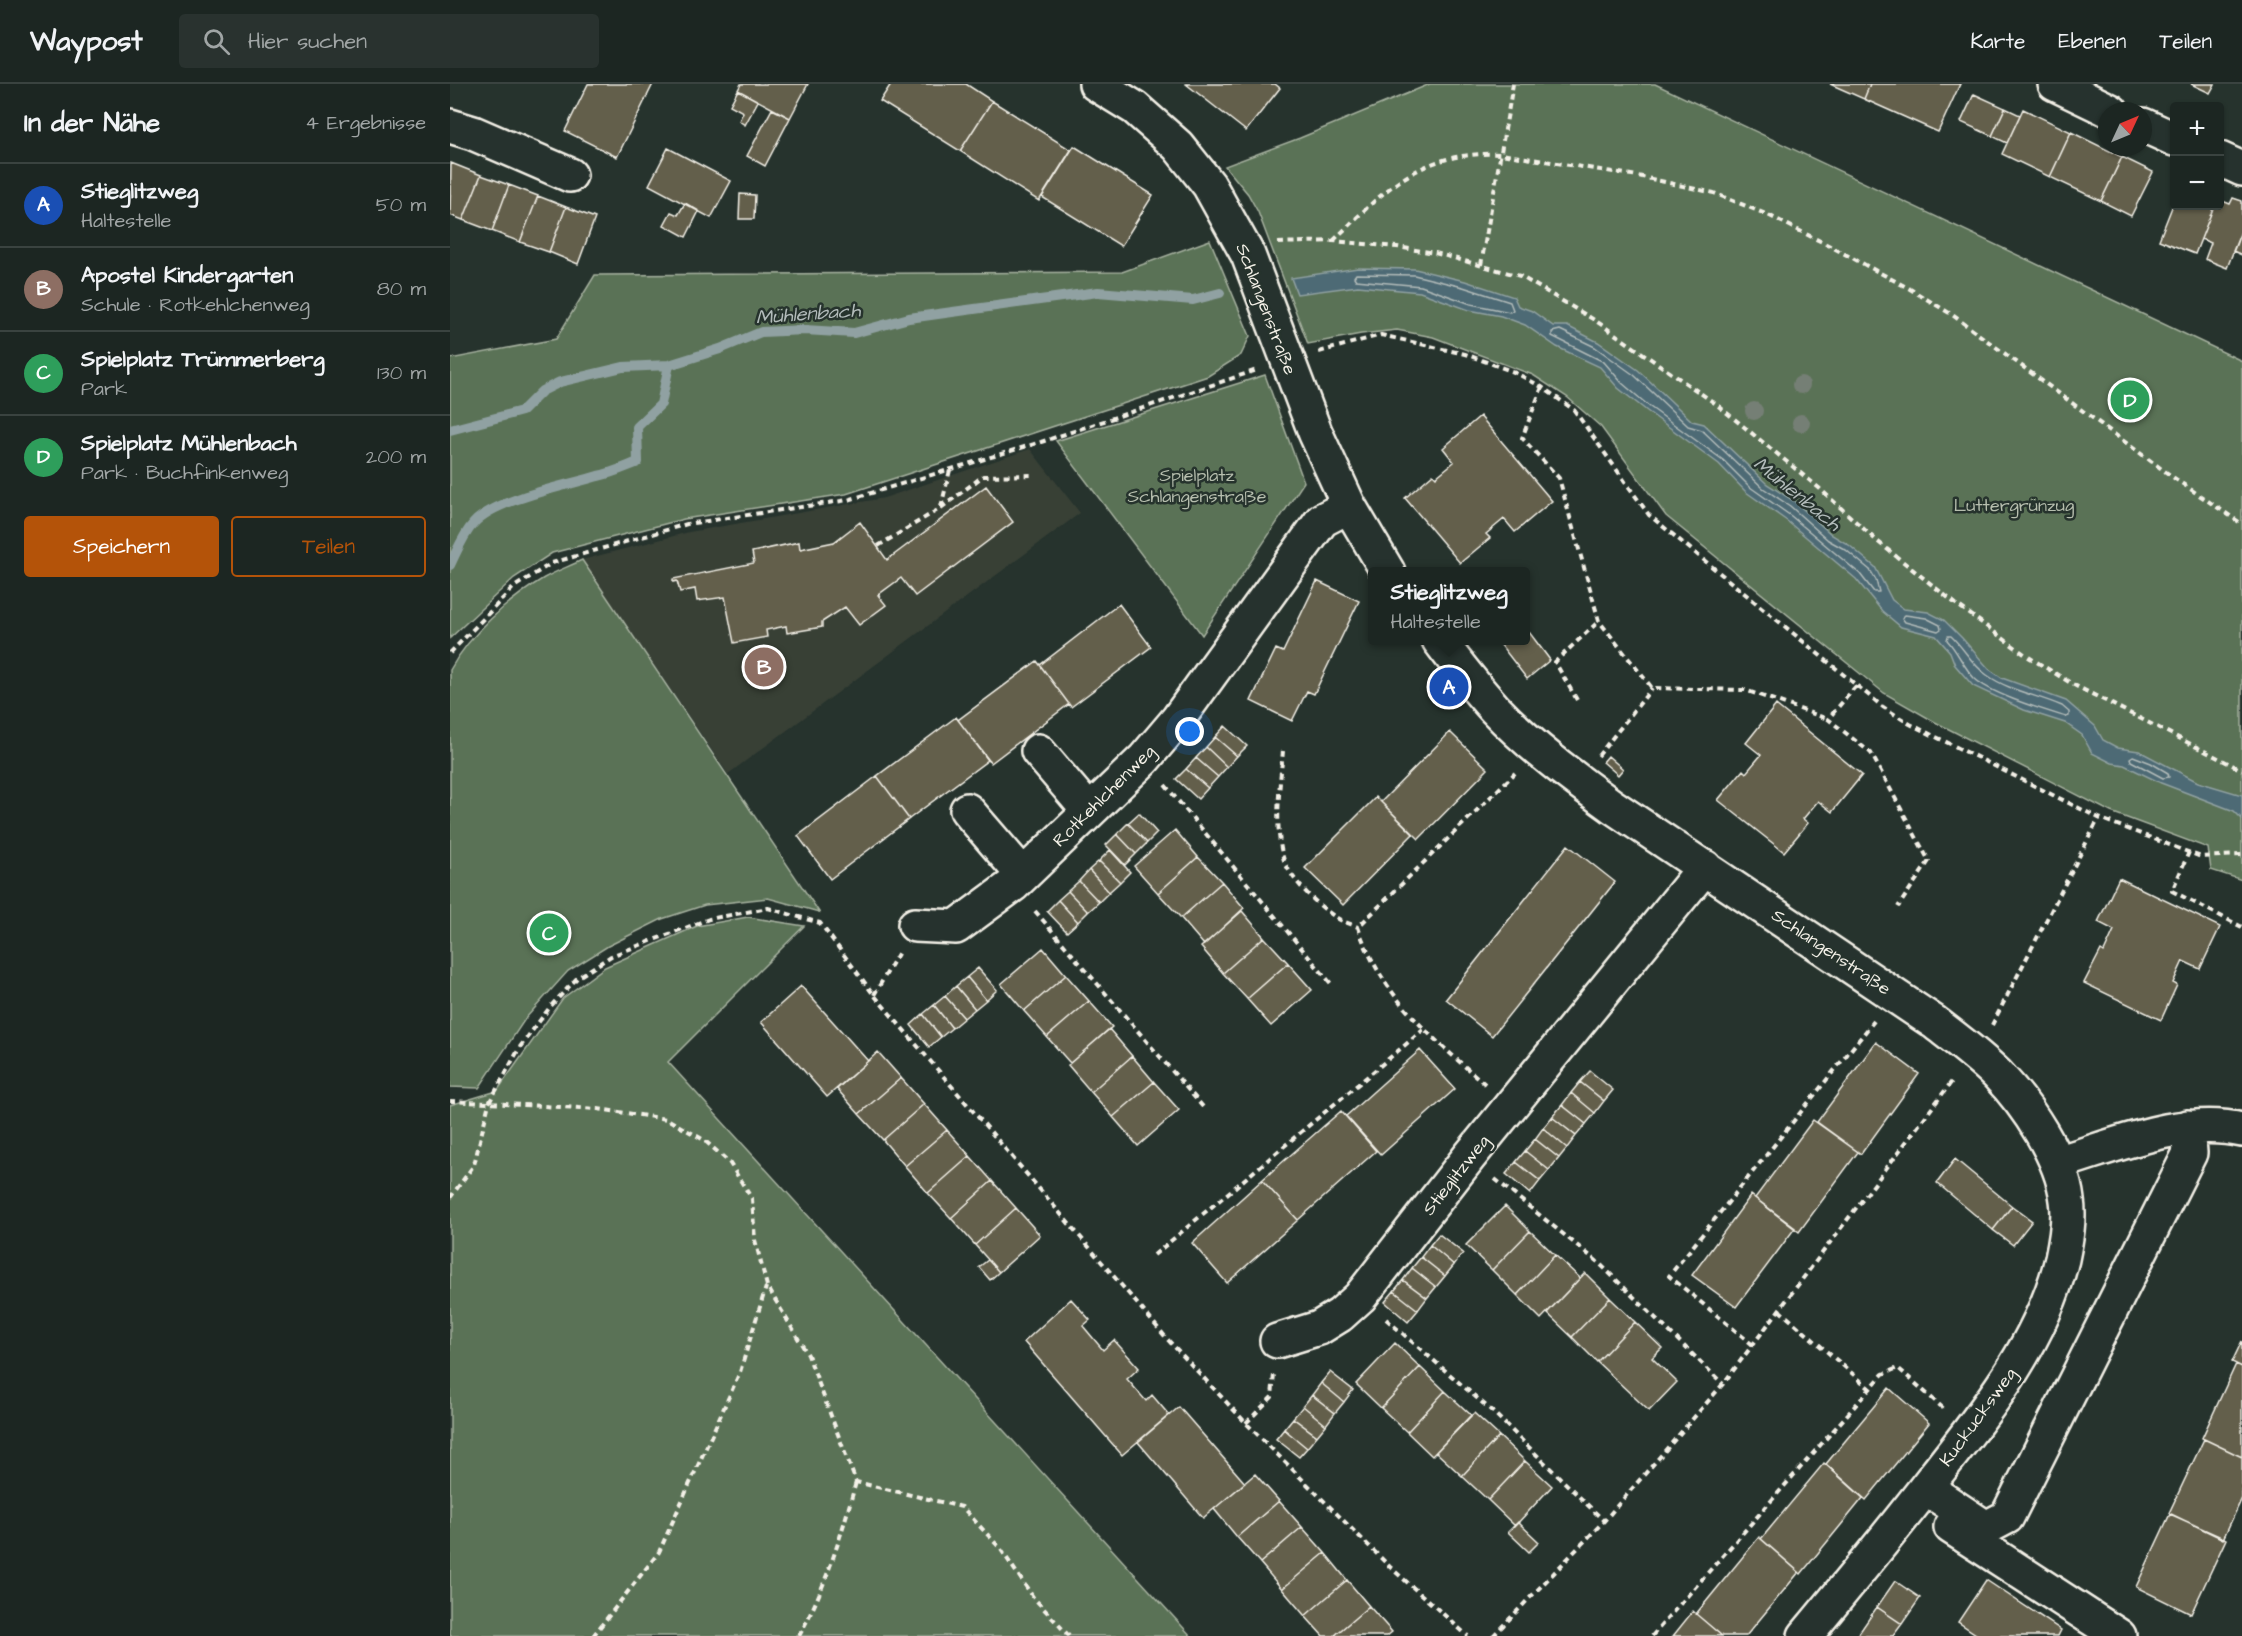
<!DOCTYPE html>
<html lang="de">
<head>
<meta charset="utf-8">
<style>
	body { margin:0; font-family:"Architects Daughter",sans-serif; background:#29322f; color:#f1f3f6 }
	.controls { position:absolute; right:18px; top:18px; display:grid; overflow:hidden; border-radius:6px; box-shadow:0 2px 4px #0004 }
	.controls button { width:54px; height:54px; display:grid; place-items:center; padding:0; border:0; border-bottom:2px solid #3a4340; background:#1c2622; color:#f1f3f6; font:30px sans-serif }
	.compass { position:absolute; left:1648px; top:18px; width:54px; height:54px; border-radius:50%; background:#1c2622; box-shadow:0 2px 4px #0004; rotate:46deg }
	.you { position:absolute; left:740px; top:648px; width:21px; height:21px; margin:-15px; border:4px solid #fff; border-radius:50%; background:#1a73e8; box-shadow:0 0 0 9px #1a73e833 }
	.badge { display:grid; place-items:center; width:39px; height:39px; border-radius:50%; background:#b45309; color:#fff; font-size:20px; font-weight:700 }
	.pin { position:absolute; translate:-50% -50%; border:3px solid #fff; box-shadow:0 2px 6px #0006 }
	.popup { position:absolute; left:918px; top:483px; width:162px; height:78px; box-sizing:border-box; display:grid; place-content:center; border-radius:6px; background:#1c2622; filter:drop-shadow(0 2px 4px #0005); font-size:20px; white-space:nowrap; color:#a0a5a5 }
	.popup b { font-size:22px; color:#f1f3f6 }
	.popup::after { content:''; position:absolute; left:50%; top:100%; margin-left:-12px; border:12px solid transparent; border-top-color:#1c2622 }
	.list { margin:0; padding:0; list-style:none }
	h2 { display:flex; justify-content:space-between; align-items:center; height:78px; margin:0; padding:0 24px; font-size:26px }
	h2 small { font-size:20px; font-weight:400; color:#a0a5a5 }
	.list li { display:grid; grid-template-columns:39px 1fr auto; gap:18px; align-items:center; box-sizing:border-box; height:84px; padding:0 24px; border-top:2px solid #3a4340 }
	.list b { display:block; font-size:22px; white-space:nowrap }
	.list p { margin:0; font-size:20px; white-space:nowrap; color:#a0a5a5 }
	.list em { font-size:20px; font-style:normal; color:#a0a5a5 }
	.actions { display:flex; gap:12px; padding:18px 24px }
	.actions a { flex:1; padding:14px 0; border:2px solid #b45309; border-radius:6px; text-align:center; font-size:21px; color:#b45309 }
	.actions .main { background:#b45309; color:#fff }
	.icon { flex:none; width:33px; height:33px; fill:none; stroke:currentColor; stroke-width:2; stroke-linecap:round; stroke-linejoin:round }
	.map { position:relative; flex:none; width:1792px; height:1552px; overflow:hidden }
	header { display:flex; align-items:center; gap:36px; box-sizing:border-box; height:84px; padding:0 30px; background:#1c2622; border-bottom:2px solid #3a4340 }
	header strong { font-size:28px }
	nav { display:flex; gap:33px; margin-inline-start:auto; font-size:21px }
	.search { width:420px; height:54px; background:#29322f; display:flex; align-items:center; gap:15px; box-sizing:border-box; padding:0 21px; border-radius:6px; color:#a0a5a5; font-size:22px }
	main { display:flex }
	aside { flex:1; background:#1c2622 }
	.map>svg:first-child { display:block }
</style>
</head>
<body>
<header>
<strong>Waypost</strong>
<div class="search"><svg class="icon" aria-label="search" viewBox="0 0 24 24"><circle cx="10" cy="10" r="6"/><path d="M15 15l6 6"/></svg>Hier suchen</div>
<nav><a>Karte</a><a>Ebenen</a><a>Teilen</a></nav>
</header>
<main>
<aside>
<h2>In der Nähe<small>4 Ergebnisse</small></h2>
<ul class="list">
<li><span class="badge" style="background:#1a4fb4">A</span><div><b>Stieglitzweg</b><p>Haltestelle</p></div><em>50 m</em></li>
<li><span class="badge" style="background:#8d6e63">B</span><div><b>Apostel Kindergarten</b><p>Schule · Rotkehlchenweg</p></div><em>80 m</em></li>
<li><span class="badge" style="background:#2e9e5b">C</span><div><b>Spielplatz Trümmerberg</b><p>Park</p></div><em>130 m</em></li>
<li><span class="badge" style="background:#2e9e5b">D</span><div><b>Spielplatz Mühlenbach</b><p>Park · Buchfinkenweg</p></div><em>200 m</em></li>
</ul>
<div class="actions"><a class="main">Speichern</a><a>Teilen</a></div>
</aside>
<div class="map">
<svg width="1792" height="1552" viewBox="0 0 1792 1552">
	<rect width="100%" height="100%" fill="#26332d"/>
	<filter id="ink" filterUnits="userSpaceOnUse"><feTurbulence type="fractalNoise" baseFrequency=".0167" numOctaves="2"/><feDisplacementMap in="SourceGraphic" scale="12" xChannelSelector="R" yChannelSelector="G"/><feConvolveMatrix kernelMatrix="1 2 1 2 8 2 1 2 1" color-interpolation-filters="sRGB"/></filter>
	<g filter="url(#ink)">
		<path fill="#384036" d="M580 365 630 429 278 690 132 476 239 448 434 414Z"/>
		<path fill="#5a7257" stroke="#a7b2a0" stroke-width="1.5" d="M980 0H1205L1792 277V796L1761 786 1758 764 1661 728 1485 638 1434 609 1216 432 1151 343 1117 313 1083 291 983 253 947 246 911 250 858 260 808 128 798 110 775 82 850 54Z
			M760 156 800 252 791 271 758 292 396 410 234 435 102 469 64 494 0 554V275L106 255 145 191 672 188Z
			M815 291 854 398 752 551 606 357Z
			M132 476 369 828 318 814 255 821 212 835 158 862 118 887 75 935 29 1004 0 1003V586C19 551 59 515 94 494 106 487 120 482 132 476Z
			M298 833 354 842 218 978 741 1552H0V1021L47 1007 113 914 155 883 247 842Z"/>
		<path fill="#4e6b74" stroke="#90a1a2" stroke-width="1.5" d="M908 184 965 185 1015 197 1064 213 1068 222 1082 227 1103 242H1117L1148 258 1188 286 1242 337 1254 340 1317 400 1344 417 1382 451 1399 461 1425 483 1442 516 1454 525 1478 528 1494 536 1512 554 1539 585 1552 594 1616 617 1645 642 1653 656 1668 664 1689 667 1748 698 1792 711V735L1784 727 1711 699 1674 681 1662 679 1642 669 1632 651 1615 639 1574 626 1523 602 1505 581 1500 568 1486 552 1451 543 1432 527 1406 495 1337 437 1296 408 1269 380 1197 327 1168 304 1150 283 1107 263 1075 241 1051 232 1019 226 970 208 908 202 847 210 841 194Z"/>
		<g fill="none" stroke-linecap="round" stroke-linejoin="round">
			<path stroke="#b2bbba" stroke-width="1.5" d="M906 190 964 191 1013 203 1060 218 1063 226 1060 228 1021 220 971 202 906 196 904 193Z
				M1110 246 1145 263 1184 291 1238 342 1252 346 1313 404 1340 422 1378 456 1396 466 1420 486 1426 496 1429 508H1424L1410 490 1341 432 1300 403 1273 376 1200 323 1172 299 1154 278 1102 252V248Z
				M1455 531 1476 534 1490 541 1491 545 1488 547 1455 538 1452 534Z
				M1498 552H1501C1514 564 1522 581 1537 591 1559 607 1587 611 1612 622L1619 628V632L1616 633C1594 626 1540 610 1524 594 1513 582 1508 568 1497 556Z
				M1683 672 1701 679 1718 689 1719 693 1713 694 1681 677 1680 674Z"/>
			<path stroke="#90a1a2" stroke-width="10" d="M0 346 72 327 92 307 110 298 173 283 219 281 270 265 311 248 355 246 404 249 459 234 648 208 743 216 770 209
				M0 481C7 467 13 451 23 440 44 415 116 402 148 392 162 389 175 383 188 378L187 343 211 320 219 281"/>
		</g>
		<path fill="#635f4c" stroke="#f4f1e8" stroke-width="1.5" d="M138 0H203L167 73 115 47Z
			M291 0H358L340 34 288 6Z
			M441 0H516L542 17 510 67 430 17Z
			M736 0H825L830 4 796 47Z
			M1380 0H1420L1414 15Z
			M1420 0H1510L1488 48 1414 15Z
			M1741 0H1765L1760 9Z
			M288 6 308 17 295 41 289 37 293 28 280 21Z
			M1524 10 1555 24 1542 52 1511 38Z
			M542 17 621 66 589 117 510 67Z
			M1555 24 1570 31 1557 59 1542 52Z
			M322 25 340 34 315 82 297 72Z
			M1573 25 1621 48 1600 93 1552 70Z
			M1621 48 1672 73 1651 117 1600 93Z
			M624 62 703 111 671 162 592 113Z
			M218 64 281 97 261 134 199 101Z
			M1672 73 1703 88 1681 132 1651 117Z
			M1 79 31 91 13 136 0 131Z
			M31 91 59 101 42 147 13 136Z
			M59 101 88 112 70 158 42 147Z
			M290 110 305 111 304 135H289Z
			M88 112 116 123 99 168 70 158Z
			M1783 114 1792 117V145L1777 184 1755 175 1761 159 1751 155 1764 122H1770V116L1780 120Z
			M1724 118V122H1764L1745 170 1709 156Z
			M235 119 249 127 236 153 214 141 221 128 228 131Z
			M116 123 145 134 128 180 99 168Z
			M1792 145V171L1783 167Z
			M1030 332 1102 417 1065 448 1054 435 1036 450 1040 454 1010 479 955 414 983 390 986 393 1004 378 993 364Z
			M536 402 563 438 465 512 451 494 428 511 436 521 409 541 395 523 372 538V543L337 549 336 542 316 546 317 553 284 559 275 513 247 517 245 505 230 508 227 497 223 498V495L304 479 302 468 349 458 350 465 384 458 410 438 437 476Z
			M867 497 909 517 864 610 857 607 842 637 801 617 826 565 833 568Z
			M669 520 701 563 621 623 590 581Z
			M1076 544 1100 576 1077 595 1047 556H1076Z
			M587 577 619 620 541 679 508 636Z
			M1326 621 1412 691 1382 728 1368 717 1353 735 1358 739 1334 768 1268 716 1293 686 1296 689 1311 671 1296 659Z
			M506 633 538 676 459 735 427 692Z
			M775 642 797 662 787 672 765 653Z
			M1000 648 1038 685 969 755 931 718Z
			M765 653 787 672 777 683 756 663Z
			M756 663 777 683 768 693 746 674Z
			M1158 672 1173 685 1168 691 1153 678Z
			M746 674 768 693 758 704 736 685Z
			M736 685 758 704 748 715 726 695Z
			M427 692 459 735 380 795 348 752Z
			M926 713 963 750 893 821 855 784Z
			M689 729 707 749 697 759 678 739Z
			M678 739 697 759 686 770 667 750Z
			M725 746 748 773 708 809 684 782Z
			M667 750 686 770 675 781 656 761Z
			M1118 761 1165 798 1042 952 996 915Z
			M660 766 680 788 670 798 649 777Z
			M748 773 772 798 731 834 708 809Z
			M649 777 670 798 659 808 639 786Z
			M639 786 659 808 649 818 629 797Z
			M1669 794 1770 843 1750 885 1733 877 1723 899 1727 901 1711 936 1634 899 1651 866 1654 868 1664 846 1648 838Z
			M629 797 649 818 638 828 618 807Z
			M772 798 794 824 754 861 731 834Z
			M618 807 638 828 628 838 608 816Z
			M608 816 628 838 617 848 597 827Z
			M792 827 814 853 773 889 751 863Z
			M814 853 838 879 797 915 773 889Z
			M593 864 616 891 574 927 551 900Z
			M838 879 862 906 821 942 797 915Z
			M528 884 547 906 536 916 517 893Z
			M616 891 639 917 597 953 574 927Z
			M517 893 536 916 525 925 506 902Z
			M351 902 418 977 377 1013 311 938Z
			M506 902 525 925 514 934 495 912Z
			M495 912 514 934 502 944 484 921Z
			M639 917 662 943 620 979 597 953Z
			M484 921 502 944 491 953 473 930Z
			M473 930 491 953 479 963 461 941Z
			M659 945 682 972 641 1008 618 981Z
			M1426 958 1469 990 1411 1070 1367 1038Z
			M970 966 1005 1005 931 1071 896 1032Z
			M428 968 451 994 409 1030 387 1005Z
			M682 972 704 998 663 1033 641 1008Z
			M1140 987 1163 1006 1154 1017 1130 998Z
			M451 994 474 1020 433 1056 409 1030Z
			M704 998 729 1026 688 1062 663 1033Z
			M1130 998 1154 1017 1145 1029 1121 1009Z
			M1121 1009 1145 1029 1136 1040 1112 1021Z
			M474 1020 497 1046 455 1082 433 1056Z
			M1112 1021 1136 1040 1126 1052 1102 1033Z
			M891 1027 926 1067 848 1136 812 1096Z
			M1102 1033 1126 1052 1117 1064 1093 1044Z
			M1363 1036 1408 1068 1349 1148 1305 1114Z
			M1093 1044 1117 1064 1109 1074 1085 1055Z
			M497 1046 520 1072 478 1109 455 1082Z
			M1085 1055 1109 1074 1099 1086 1075 1067Z
			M1075 1067 1099 1086 1090 1097 1066 1078Z
			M520 1072 542 1097 501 1134 478 1109Z
			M1505 1075 1562 1122 1543 1146 1487 1099Z
			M1066 1078 1090 1097 1080 1110 1056 1090Z
			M812 1096 848 1136 777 1199 742 1159Z
			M542 1097 566 1124 525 1161 501 1134Z
			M1301 1111 1345 1144 1286 1223 1242 1191Z
			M1055 1122 1080 1147 1042 1186 1016 1161Z
			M1562 1122 1582 1137 1563 1161 1543 1146Z
			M566 1124 590 1151 549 1188 525 1161Z
			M1080 1147 1105 1171 1067 1211 1042 1186Z
			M989 1150 1013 1169 1004 1181 980 1161Z
			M980 1161 1004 1181 995 1192 971 1173Z
			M1105 1171 1130 1194 1091 1235 1067 1211Z
			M971 1173 995 1192 986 1203 962 1184Z
			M538 1176 549 1188 540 1196 529 1183Z
			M962 1184 986 1203 977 1214 953 1196Z
			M1135 1189 1160 1214 1122 1253 1097 1229Z
			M953 1196 977 1214 968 1226 944 1207Z
			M944 1207 968 1226 958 1238 935 1218Z
			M1160 1214 1185 1238 1147 1278 1122 1253Z
			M621 1215 640 1236 633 1242 653 1266 664 1256 689 1284 677 1295 696 1317 702 1311 719 1331 672 1371 574 1258Z
			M1185 1238 1212 1264 1202 1274 1227 1298 1199 1327 1147 1278Z
			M1792 1257V1283L1782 1278Z
			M945 1259 970 1283 931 1324 906 1300Z
			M1786 1280 1792 1283V1373L1752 1354Z
			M970 1283 995 1307 957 1348 931 1324Z
			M880 1288 903 1306 894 1318 871 1299Z
			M871 1299 894 1318 885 1329 862 1311Z
			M1439 1304 1479 1339 1416 1416 1376 1380Z
			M995 1307 1021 1331 982 1372 957 1348Z
			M862 1311 885 1329 876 1341 853 1322Z
			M853 1322 876 1341 867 1352 843 1334Z
			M729 1323 795 1399 753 1434 688 1358Z
			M1024 1329 1049 1352 1012 1392 986 1368Z
			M843 1334 867 1352 857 1364 834 1345Z
			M834 1345 857 1364 849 1373 826 1355Z
			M1049 1352 1075 1377 1038 1416 1012 1392Z
			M1754 1355 1792 1373V1414L1773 1455 1719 1429Z
			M1075 1377 1102 1402 1065 1442 1038 1416Z
			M1374 1379 1413 1414 1351 1490 1311 1455Z
			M805 1390 829 1417 787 1453 764 1425Z
			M829 1417 852 1443 810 1479 787 1453Z
			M1720 1430 1776 1455 1741 1530 1686 1503Z
			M1068 1438 1089 1458 1079 1468 1058 1448Z
			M852 1443 875 1469 832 1505 810 1479Z
			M1309 1453 1349 1488 1296 1552H1272L1246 1530Z
			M875 1469 897 1496 855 1532 832 1505Z
			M897 1496 919 1522 884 1552H873L855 1532Z
			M1536 1496 1611 1546 1608 1552H1529L1508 1538Z
			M1445 1497 1470 1514 1452 1540 1427 1523Z
			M919 1522 942 1548 937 1552H884Z
			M1427 1523 1452 1540 1443 1552H1407Z
			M1243 1527 1246 1530 1272 1552H1223Z"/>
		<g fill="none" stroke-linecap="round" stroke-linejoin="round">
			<defs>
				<path id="minor" d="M646 0 685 24 728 62 759 101 798 171 865 348 899 422 938 488
					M1605 0 1661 27
					M1693 41 1724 55
					M0 42 23 49 120 91
					M1770 75 1792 85
					M989 556C1007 580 1025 603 1045 625 1080 662 1121 692 1162 722L1484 938C1506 955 1528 971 1547 990 1577 1021 1612 1073 1617 1116 1620 1135 1616 1156 1612 1175 1592 1257 1538 1324 1487 1389 1444 1445 1400 1498 1355 1552
					M588 667 639 727
					M517 726 573 791
					M465 841 506 843 563 801 694 675 728 635 872 436 899 422
					M1607 1079C1665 1062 1732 1032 1792 1046
					M827 1257 869 1244 890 1231 910 1213 1019 1073 1255 783
					M1476 1404 1536 1444 1557 1433 1740 1069 1738 1043
					M1501 1443 1669 1552"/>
			</defs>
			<use href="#minor" stroke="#f4f1e8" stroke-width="38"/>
			<path stroke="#f4f1e8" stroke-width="4" stroke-dasharray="6 4.5" stroke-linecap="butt" d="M883 157C937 104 969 67 1051 70L1188 92 1264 109 1318 131 1380 162 1460 205 1501 230 1724 394 1792 440
				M828 159 883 157 947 163 985 169 1070 192 1146 237 1266 320 1369 404 1427 457 1506 520 1577 572 1624 601 1792 686
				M1031 181 1063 0
				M869 268 931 251 1015 270 1064 288 1092 303 1124 326 1199 431 1433 623 1460 640 1649 734 1751 773 1792 771
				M1092 303 1072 354 1109 394 1149 537 1202 604 1295 606 1378 635
				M491 423 500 386
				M428 462 491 424 533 392 584 391
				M0 569 64 503 102 479 237 440 398 416 591 358 807 286
				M1406 602 1378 635 1421 669 1479 777 1448 823
				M1127 616 1105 578 1149 537
				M833 667C830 700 824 741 833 773 839 795 868 822 887 834 893 838 901 840 908 843
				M1148 672 1202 604
				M715 701 883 902
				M1739 768 1722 807 1792 843
				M585 827 753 1023
				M424 911 449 868
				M1542 941 1649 734
				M1035 1000C981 953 932 913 908 843L1065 689
				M0 1017 148 1025 217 1035 254 1056 279 1078 302 1115 305 1156 317 1202 358 1271 406 1398 512 1423 550 1464 583 1513 619 1552
				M1045 1095 1149 1179 1273 1300
				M0 1114 24 1081 39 1019 70 963 100 923 127 894 161 872 259 835 318 824 370 839 424 911 719 1257 796 1339 940 1483 1018 1552
				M704 1171 973 946
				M1329 1226 1419 1304
				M936 1235 1043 1328 1154 1437
				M1303 1261 1219 1192 1424 937
				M796 1339 822 1313 824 1290
				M143 1552 209 1468 290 1288 316 1203
				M349 1552C376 1503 391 1452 406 1398
				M1043 1552 1154 1437 1273 1300 1503 996
				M1202 1552 1433 1290 1448 1284 1495 1326"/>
			<use href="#minor" stroke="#26332d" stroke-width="33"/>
		</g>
		<g fill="#757f74">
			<circle cx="1351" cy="301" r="9"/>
			<circle cx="1304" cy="327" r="9"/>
			<circle cx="1351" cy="339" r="9"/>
		</g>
	</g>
	<g text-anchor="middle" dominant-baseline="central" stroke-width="5" stroke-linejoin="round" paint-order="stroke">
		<g font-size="18" fill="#f4f1e8" stroke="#26332d">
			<text transform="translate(816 225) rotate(69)">Schlangenstraße</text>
			<text transform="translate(654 712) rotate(-45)">Rotkehlchenweg</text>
			<text transform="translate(1381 868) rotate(34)">Schlangenstraße</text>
			<text transform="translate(1006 1091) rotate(-52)">Stieglitzweg</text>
			<text transform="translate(1528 1333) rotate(-54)">Kuckucksweg</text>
		</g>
		<g font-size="18" fill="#b6beae" stroke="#26332d">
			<text x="747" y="391">Spielplatz<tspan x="747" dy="21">Schlangenstraße</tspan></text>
			<text x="1564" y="421">Luttergrünzug</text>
		</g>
		<g font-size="20" font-style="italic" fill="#b2bbba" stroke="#26332d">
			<text transform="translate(358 230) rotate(-4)">Mühlenbach</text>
			<text transform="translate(1347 410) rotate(39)">Mühlenbach</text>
		</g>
	</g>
</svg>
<div class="controls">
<button>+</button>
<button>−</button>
</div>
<svg class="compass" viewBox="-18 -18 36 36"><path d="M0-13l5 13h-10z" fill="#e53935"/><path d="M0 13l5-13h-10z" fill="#a0a5a5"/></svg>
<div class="you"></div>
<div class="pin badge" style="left:999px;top:603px;background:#1a4fb4">A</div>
<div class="popup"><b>Stieglitzweg</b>Haltestelle</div>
<div class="pin badge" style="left:314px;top:583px;background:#8d6e63">B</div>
<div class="pin badge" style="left:99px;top:849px;background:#2e9e5b">C</div>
<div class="pin badge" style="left:1680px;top:316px;background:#2e9e5b">D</div>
</div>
</main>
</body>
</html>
